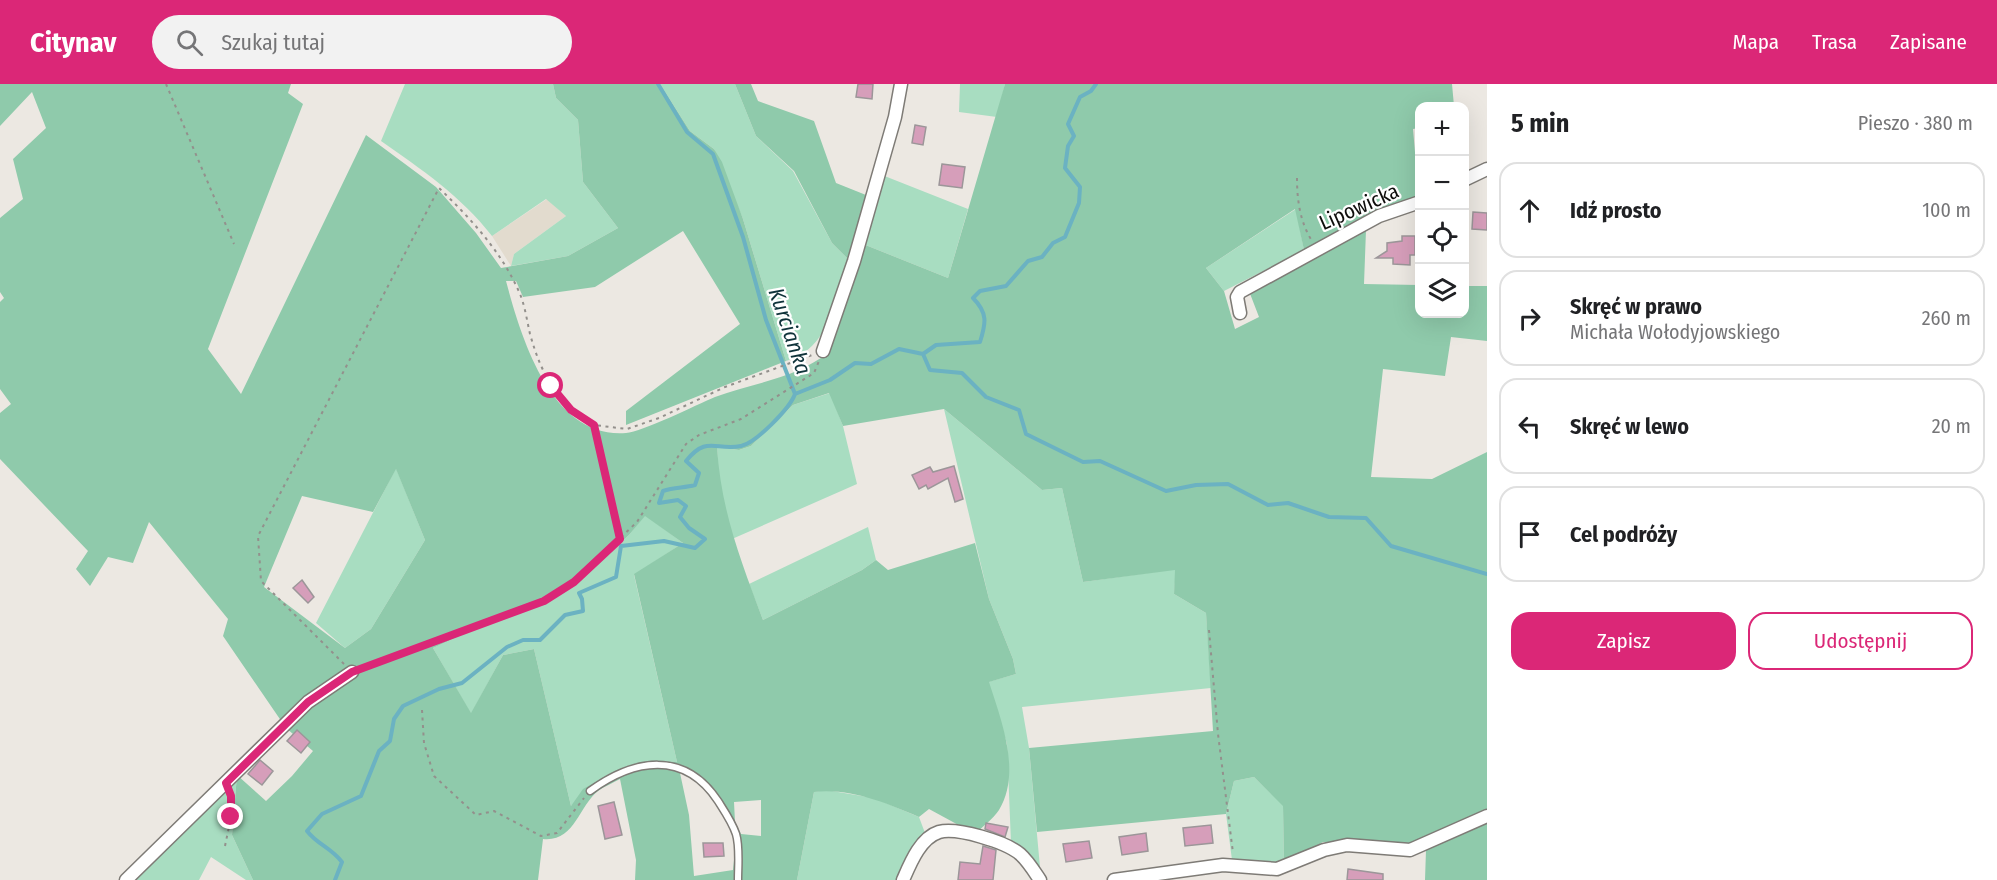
<!DOCTYPE html>
<html lang="pl">
<head>
<meta charset="utf-8">
<style>
	body { margin:0; font-family:"Fira Sans Condensed",sans-serif; background:#f2f2f2; color:#202124 }
	.controls { position:absolute; right:18px; top:18px; display:grid; overflow:hidden; border-radius:12px; box-shadow:0 6px 24px #0002 }
	.controls button { width:54px; height:54px; display:grid; place-items:center; padding:0; border:0; border-bottom:2px solid #e0e0e0; background:#fff; color:#202124; font:30px sans-serif }
	.stop { position:absolute; width:18px; height:18px; margin:-14px; border:4px solid #db2777; border-radius:50%; background:#fff }
	.stop.end { background:#db2777; border-color:#fff; box-shadow:0 2px 6px #0008 }
	.list { margin:0; padding:0; list-style:none }
	h2 { display:flex; justify-content:space-between; align-items:center; height:78px; margin:0; padding:0 24px; font-size:26px }
	h2 small { font-size:20px; font-weight:400; color:#757577 }
	.list li { display:grid; grid-template-columns:39px 1fr auto; gap:18px; align-items:center; box-sizing:border-box; height:96px; margin:0 12px 12px; padding:0 12px; border:2px solid #e0e0e0; border-radius:18px }
	.list b { display:block; font-size:22px; white-space:nowrap }
	.list p { margin:0; font-size:20px; white-space:nowrap; color:#757577 }
	.list em { font-size:20px; font-style:normal; color:#757577 }
	.actions { display:flex; gap:12px; padding:18px 24px }
	.actions a { flex:1; padding:14px 0; border:2px solid #db2777; border-radius:18px; text-align:center; font-size:21px; color:#db2777 }
	.actions .main { background:#db2777; color:#fff }
	.icon { flex:none; width:33px; height:33px; fill:none; stroke:currentColor; stroke-width:2; stroke-linecap:round; stroke-linejoin:round }
	.map { position:relative; flex:none; width:1487px; height:796px; overflow:hidden }
	header { display:flex; align-items:center; gap:36px; box-sizing:border-box; height:84px; padding:0 30px; background:#db2777; color:#fff }
	header strong { font-size:28px }
	nav { display:flex; gap:33px; margin-inline-start:auto; font-size:21px }
	.search { width:420px; height:54px; background:#f2f2f2; display:flex; align-items:center; gap:15px; box-sizing:border-box; padding:0 21px; border-radius:33px; color:#757577; font-size:22px }
	main { display:flex }
	aside { flex:1; background:#fff }
	.map>svg:first-child { display:block }
</style>
</head>
<body>
<header>
<strong>Citynav</strong>
<div class="search"><svg class="icon" aria-label="search" viewBox="0 0 24 24"><circle cx="10" cy="10" r="6"/><path d="M15 15l6 6"/></svg>Szukaj tutaj</div>
<nav><a>Mapa</a><a>Trasa</a><a>Zapisane</a></nav>
</header>
<main>
<div class="map">
<svg width="1487" height="796" viewBox="0 0 1487 796">
	<rect width="100%" height="100%" fill="#ece8e2"/>
	<path fill="#e2dbce" d="M547 115 566 132 514 170 511 182 492 152Z"/>
	<path fill="#a8ddc1" d="M405 0H553L556 14 578 36 583 98 618 144 568 172 511 182 514 170 566 132 546 115 492 152C461 112 421 85 381 57Z
		M660 0H735L756 52 793 87 832 159 849 176C837 213 829 266 786 277L743 135 714 65 690 47Z
		M960 0H1005L997 33 959 28Z
		M882 91 968 125 948 194 863 160Z
		M1296 125 1304 166 1224 207 1206 184Z
		M830 309 843 342 857 400 732 455 719 399 717 363 739 366 751 362 793 321Z
		M944 325 1042 406 1062 404 1083 498 1176 485 1174 510 1206 529 1211 604 1022 623 1029 664 1040 783 1011 759 1007 660 988 598 1016 590 1013 575 989 515Z
		M396 384 425 456 371 545 345 564 316 539Z
		M645 431 683 459 634 491 677 678C624 674 610 692 571 722L534 565 503 571 471 630 433 564 575 500 629 451Z
		M868 443 876 476 862 486 763 536 749 500Z
		M237 691 232 751 253 796H246L211 773 199 796H131Z
		M1254 693 1283 721 1284 781 1232 776 1226 730 1234 697Z
		M826 706 874 714 919 733 925 749 916 758 897 796H797L814 708Z"/>
	<path fill="#8fcaab" fill-rule="evenodd" d="M0 0H291L288 9 303 20 208 265 241 310 366 51 436 103 476 149 501 184 568 172 618 144 583 98 578 36 556 14 553 0H660L690 47 714 65 722 78 743 135 786 277 626 341V327L740 240 683 147 595 203 523 213 516 197H506C521 253 551 355 626 349 642 348 696 321 715 313 741 303 771 298 797 287 808 282 819 275 829 269L863 160 948 194 1005 0H1452L1454 22H1420L1419 44 1413 45 1419 115 1304 166 1295 125 1206 184 1224 207 1235 245 1259 233 1249 207 1366 146 1364 200 1419 201 1420 230H1464L1465 202H1487V257L1451 253 1445 292 1383 285 1371 393 1432 395 1487 368V727L1430 753 1401 762 1323 758 1284 781 1283 722 1254 693 1234 697 1226 730 1037 748 1029 664 1213 647 1206 529 1174 510 1175 486 1083 498 1062 404 1042 406 944 325 843 342 829 309 793 321 751 362 739 366 717 363C721 427 741 477 763 536L862 486 876 476 888 486 975 459 989 515 1013 575 1016 590 989 598C1001 636 1022 688 999 726 993 735 983 742 975 750L929 725 919 733C886 719 851 704 814 708L797 796H635L636 776 620 695C613 699 605 702 598 707 578 723 575 758 543 755L538 796H253L232 751 237 691 266 717 292 692 313 667 286 644 223 552 228 535 149 438 133 479 108 473 90 502 76 485 88 467 0 375V329L11 320 0 305V218L4 214 0 208V134L23 115 13 75 46 44 32 8 0 42ZM396 385 425 456 371 545 345 564 264 503 302 412 373 428ZM645 432 683 459 634 490 677 678 658 677 619 685 583 705 571 722 534 565 503 571 471 629 433 564 575 500 629 451ZM680 689C701 695 730 730 734 753 736 763 734 776 733 786L694 792 689 731ZM761 716V752L741 750 735 738 734 718Z
		M735 0H751L758 17 814 37 836 99 866 111 849 176 832 159 794 87 756 52Z
		M1487 739V796H1425L1426 766Z"/>
	<g fill="none" stroke-linecap="round" stroke-linejoin="round">
		<path stroke="#6bb2c2" stroke-width="4" d="M923 270 930 286 962 289 986 313 1019 326 1026 350 1083 378 1100 377 1166 407 1196 401 1228 400 1268 421 1288 419 1329 433 1366 434 1391 462 1487 490
			M795 310 830 296 855 279 871 280 899 265 923 270 936 261 980 258C986 239 988 229 973 214L980 207 1006 202 1028 177 1042 173 1053 159 1065 153 1079 119 1080 103 1065 84 1068 62 1074 52 1068 40 1080 13 1091 7 1096 0
			M335 796 342 778C330 763 318 761 307 747L322 730 361 712 379 667 390 657 394 635 403 622 439 605 462 599 507 563 523 556H540L565 531 583 527 582 515 579 509 616 493 621 462 664 457 695 464 705 455 689 444 680 433 686 422 678 416 659 419 663 407C674 403 684 404 695 401L699 389 686 377C707 351 715 367 741 362 756 359 790 324 795 310L766 236 743 153 713 70 687 48 658 0"/>
	</g>
	<path fill="#d69eba" stroke="#9c9699" stroke-width="1.5" d="M858 0H873L872 15 856 13Z
		M915 41 926 43 923 61 912 59Z
		M942 80 965 83 962 104 939 101Z
		M1473 128 1487 129V146L1472 145Z
		M1402 152H1415V171H1410V181L1393 180V174H1376L1387 167V159L1402 157Z
		M954 382 963 415 955 418 948 394 928 405 926 401 919 405 912 391 930 383 933 388Z
		M302 496 314 513 308 519 293 504Z
		M297 646 310 658 301 669 287 657Z
		M260 676 273 687 262 701 248 690Z
		M614 718 622 751 605 755 598 722Z
		M986 739 1008 743 1005 753 985 745Z
		M1211 741 1213 759 1185 762 1183 744Z
		M1146 749 1148 767 1122 771 1119 753Z
		M1089 757 1092 774 1066 778 1063 760Z
		M703 759H723L724 772 704 773Z
		M983 762 996 766 993 796H958L960 778 980 780Z
		M1348 785 1383 790V796H1347Z"/>
	<g fill="none" stroke-linecap="round" stroke-linejoin="round">
		<defs>
			<path id="lane" d="M590 707C634 675 684 666 718 717 725 728 732 738 736 750 740 763 738 782 738 796"/>
			<path id="street" d="M1464 96 1487 85
				M1240 229 1237 213 1240 208 1379 132 1420 118
				M823 267 854 177 895 33 901 0
				M126 796 308 618 352 588
				M903 796C910 780 920 754 939 748 957 743 1006 758 1020 770 1028 777 1034 787 1040 796
				M1114 796 1223 781 1277 785 1324 766 1347 761 1410 766 1487 732"/>
		</defs>
		<use href="#lane" stroke="#7e7b76" stroke-width="9"/>
		<use href="#street" stroke="#7e7b76" stroke-width="15"/>
		<path stroke="#93908c" stroke-width="2" stroke-dasharray="3 4.5" stroke-linecap="butt" d="M166 0 234 160
			M1297 94C1297 116 1300 138 1312 157
			M620 454 594 341 627 345 659 334 725 303 812 271
			M1209 546 1218 650 1233 769
			M344 580 261 497 258 452 439 104C471 135 502 168 520 210 525 222 527 237 530 250 542 293 557 317 594 341
			M364 584 544 517 574 498 637 438 686 360 699 351 741 335 814 289 819 277
			M422 626 424 659 434 692 476 731 494 727 541 752 557 749 584 714
			M225 762 231 733 230 709"/>
		<use href="#lane" stroke="#fff" stroke-width="6"/>
		<use href="#street" stroke="#fff" stroke-width="12"/>
	</g>
	<g fill="none" stroke-linecap="round" stroke-linejoin="round">
		<path stroke="#db2777" stroke-width="8" d="M231 733V712L226 699 308 618 352 588 544 517 574 498 620 455 594 341 571 326 551 302"/>
	</g>
	<g text-anchor="middle" dominant-baseline="central" stroke-width="4.5" stroke-linejoin="round" paint-order="stroke">
		<g font-size="21" fill="#0e0d0b" stroke="#fff">
			<text transform="translate(1359 123) rotate(-24)">Lipowicka</text>
		</g>
		<g font-size="22" font-style="italic" fill="#0f333a" stroke="#fff">
			<text transform="translate(790 247) rotate(71)">Kurcianka</text>
		</g>
	</g>
</svg>
<div class="controls">
<button>+</button>
<button>−</button>
<button><svg class="icon" aria-label="locate" viewBox="0 0 24 24"><circle cx="12" cy="12" r="6"/><path d="M12 2v4M12 18v4M2 12h4M18 12h4"/></svg></button>
<button><svg class="icon" aria-label="layers" viewBox="0 0 24 24"><path d="M12 4l9 5-9 5-9-5zM3 14l9 5 9-5"/></svg></button>
</div>
<div class="stop" style="left:551px;top:302px"></div>
<div class="stop end" style="left:231px;top:733px"></div>
</div>
<aside>
<h2>5 min<small>Pieszo · 380 m</small></h2>
<ul class="list">
<li><svg class="icon" aria-label="ahead" viewBox="0 0 24 24"><path d="M12 20V5M6 11l6-6 6 6"/></svg><div><b>Idź prosto</b></div><em>100 m</em></li>
<li><svg class="icon" aria-label="right" viewBox="0 0 24 24"><path d="M7 20v-9h11M14 6l5 5-5 5"/></svg><div><b>Skręć w prawo</b><p>Michała Wołodyjowskiego</p></div><em>260 m</em></li>
<li><svg class="icon" aria-label="left" viewBox="0 0 24 24"><path d="M17 20v-9H6M10 6l-5 5 5 5"/></svg><div><b>Skręć w lewo</b></div><em>20 m</em></li>
<li><svg class="icon" aria-label="arrive" viewBox="0 0 24 24"><path d="M6 21V4h12l-3 4 3 4H6"/></svg><div><b>Cel podróży</b></div></li>
</ul>
<div class="actions"><a class="main">Zapisz</a><a>Udostępnij</a></div>
</aside>
</main>
</body>
</html>
